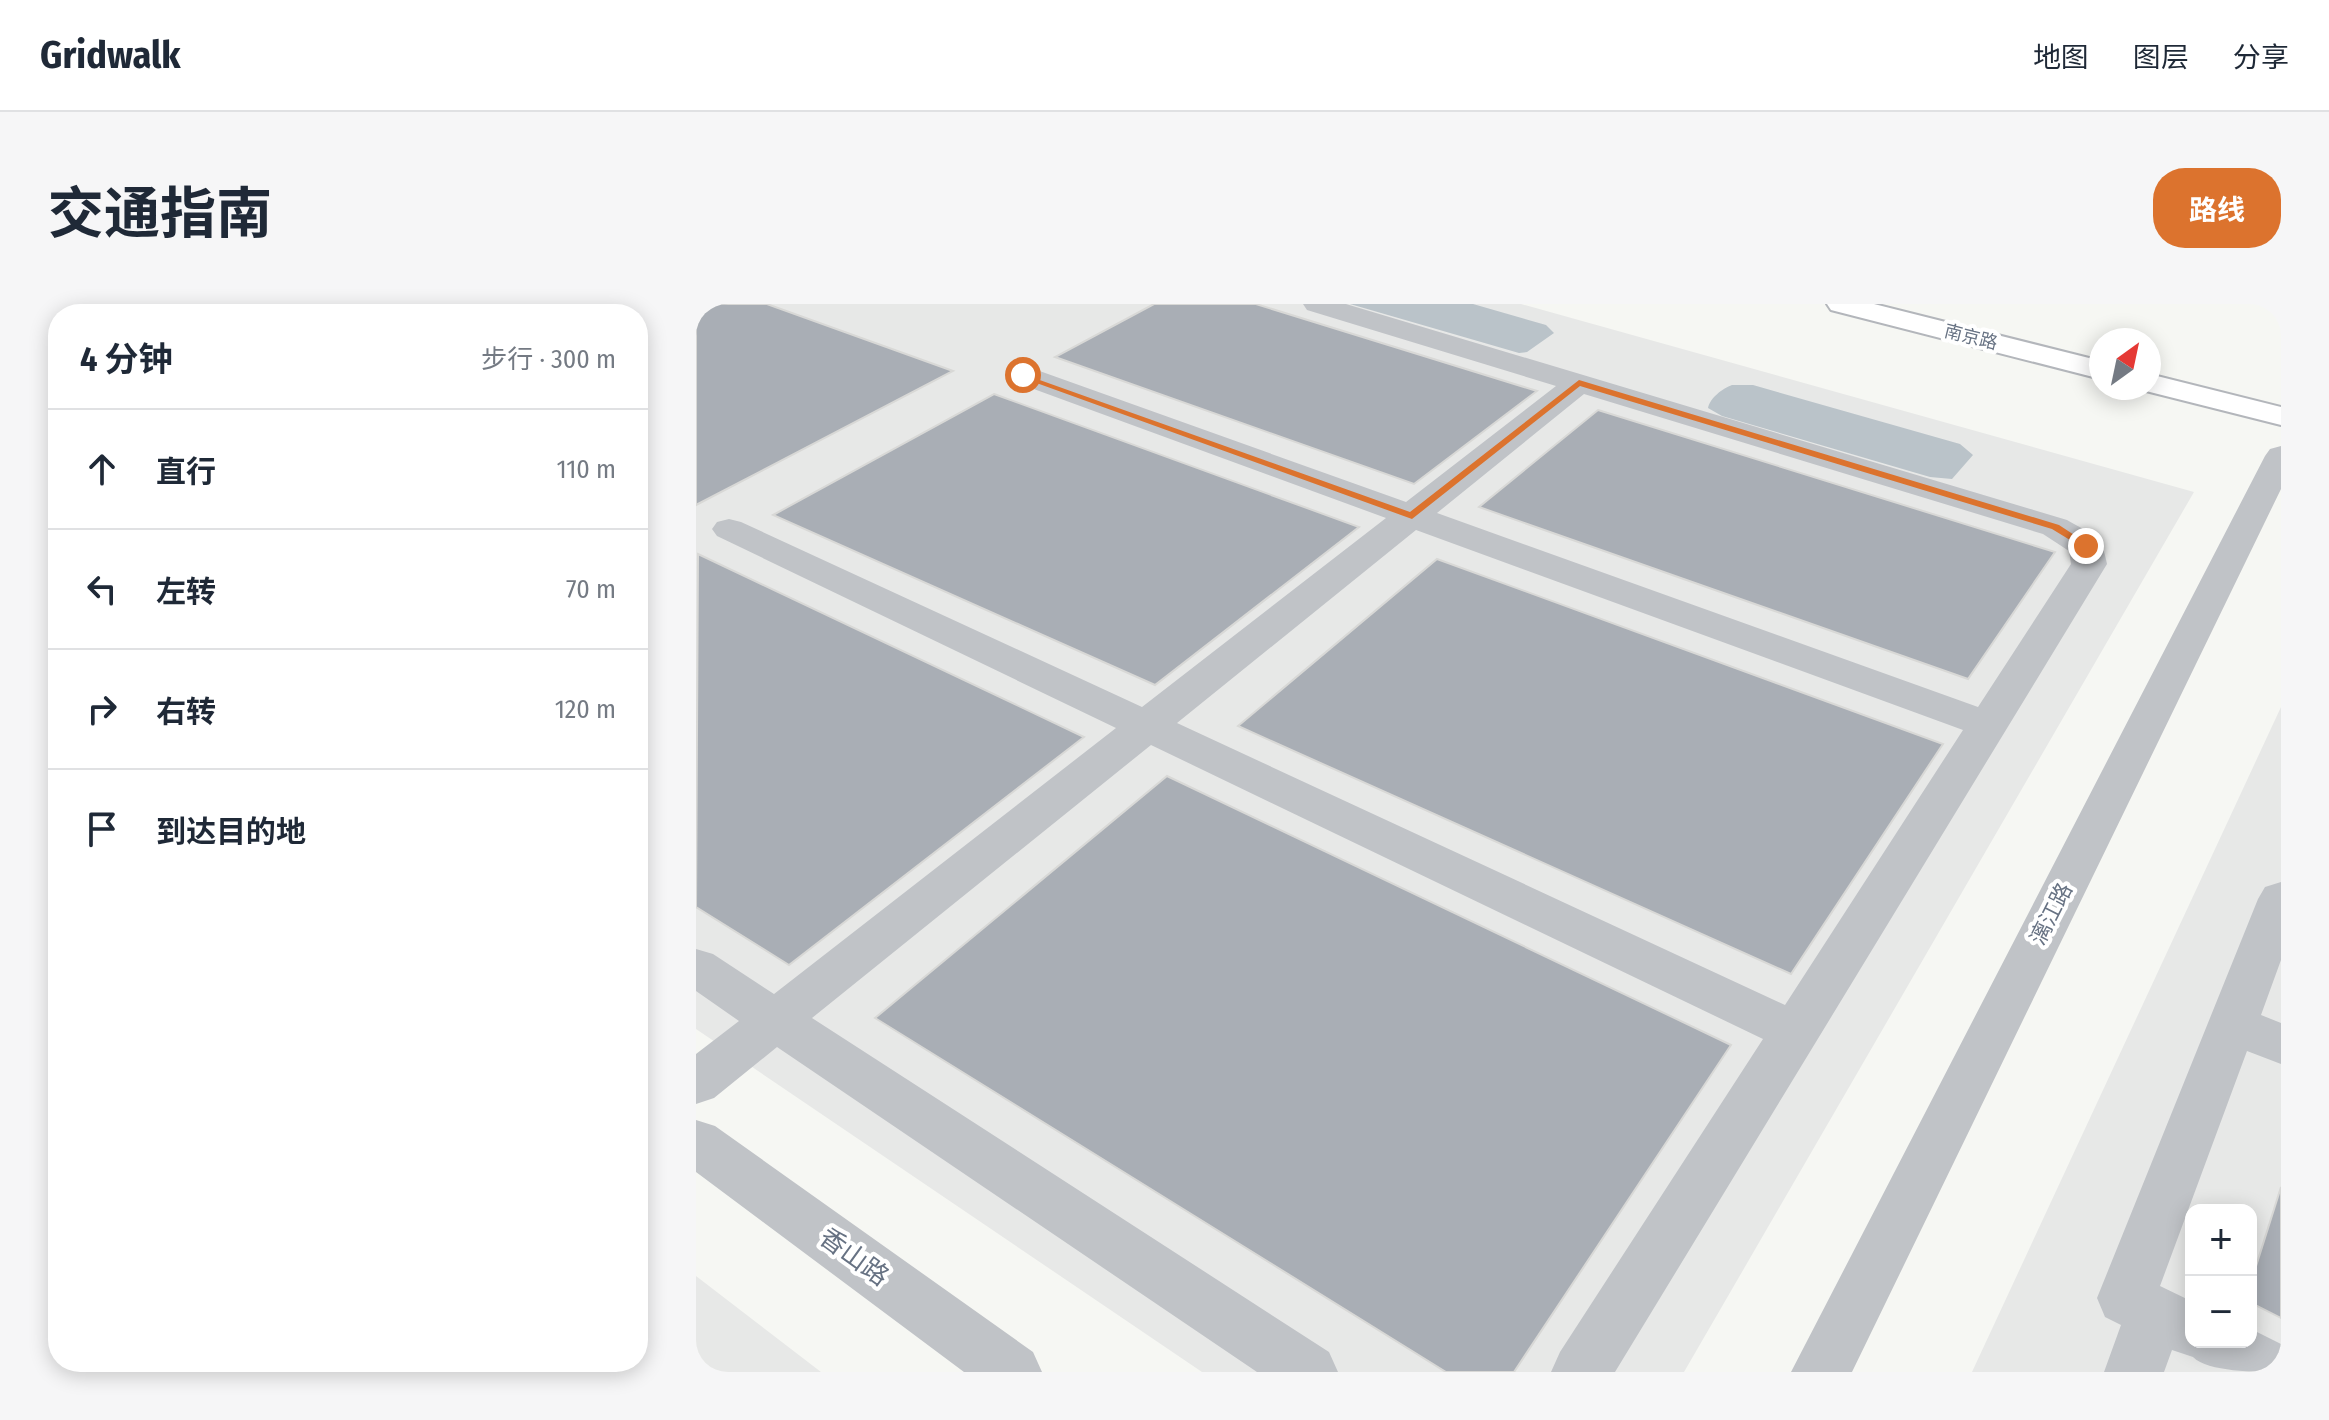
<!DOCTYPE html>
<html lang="zh">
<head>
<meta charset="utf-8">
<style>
	body { margin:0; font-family:"Fira Sans Condensed","Noto Sans SC",sans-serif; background:#f6f6f7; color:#1f2937 }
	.controls { position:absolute; right:24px; bottom:24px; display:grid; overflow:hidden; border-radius:16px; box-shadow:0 4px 20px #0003 }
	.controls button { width:72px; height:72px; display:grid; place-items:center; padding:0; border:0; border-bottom:2px solid #e0e1e3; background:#fff; color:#1f2937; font:40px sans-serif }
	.compass { position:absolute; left:1393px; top:24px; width:72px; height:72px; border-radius:50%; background:#fff; box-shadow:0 4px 20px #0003; rotate:33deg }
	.stop { position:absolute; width:24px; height:24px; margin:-18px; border:6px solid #dc732e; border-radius:50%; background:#fff }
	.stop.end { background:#dc732e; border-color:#fff; box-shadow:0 2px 8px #0008 }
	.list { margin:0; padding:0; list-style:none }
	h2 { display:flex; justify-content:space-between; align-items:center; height:104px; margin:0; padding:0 32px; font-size:34px }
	h2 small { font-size:26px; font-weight:400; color:#747a83 }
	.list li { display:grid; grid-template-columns:52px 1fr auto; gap:24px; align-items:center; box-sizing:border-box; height:120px; padding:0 32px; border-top:2px solid #e0e1e3 }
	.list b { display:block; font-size:30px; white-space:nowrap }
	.list em { font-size:26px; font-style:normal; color:#747a83 }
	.icon { flex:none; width:44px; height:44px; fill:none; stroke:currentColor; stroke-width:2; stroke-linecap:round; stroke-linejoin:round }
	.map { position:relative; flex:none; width:1585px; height:1068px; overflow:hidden; border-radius:32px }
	header { display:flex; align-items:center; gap:48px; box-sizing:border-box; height:112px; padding:0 40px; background:#fff; border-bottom:2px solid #e0e1e3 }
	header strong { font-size:38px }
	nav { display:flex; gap:44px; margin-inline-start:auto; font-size:28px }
	.intro { display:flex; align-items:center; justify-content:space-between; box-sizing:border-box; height:192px; padding:0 48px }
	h1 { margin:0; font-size:56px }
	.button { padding:20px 36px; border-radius:32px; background:#dc732e; color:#fff; font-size:28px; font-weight:700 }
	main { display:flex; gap:48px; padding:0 48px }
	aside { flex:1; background:#fff; border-radius:32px; box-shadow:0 4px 20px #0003 }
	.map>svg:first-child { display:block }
</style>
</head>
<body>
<header>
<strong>Gridwalk</strong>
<nav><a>地图</a><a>图层</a><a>分享</a></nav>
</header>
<div class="intro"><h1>交通指南</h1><a class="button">路线</a></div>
<main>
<aside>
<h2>4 分钟<small>步行 · 300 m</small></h2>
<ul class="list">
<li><svg class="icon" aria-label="ahead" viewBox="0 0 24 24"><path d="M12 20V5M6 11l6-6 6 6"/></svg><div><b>直行</b></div><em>110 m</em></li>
<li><svg class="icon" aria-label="left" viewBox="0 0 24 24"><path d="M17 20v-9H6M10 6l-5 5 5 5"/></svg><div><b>左转</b></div><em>70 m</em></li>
<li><svg class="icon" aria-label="right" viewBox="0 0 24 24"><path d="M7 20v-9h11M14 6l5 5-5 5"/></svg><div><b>右转</b></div><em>120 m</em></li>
<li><svg class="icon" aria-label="arrive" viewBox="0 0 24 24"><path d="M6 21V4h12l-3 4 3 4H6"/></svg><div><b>到达目的地</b></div></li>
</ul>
</aside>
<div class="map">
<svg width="1585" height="1068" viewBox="0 0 1585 1068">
	<rect width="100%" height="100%" fill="#f6f7f3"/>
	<path fill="#e7e8e7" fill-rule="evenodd" d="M0 0H825L1498 188 988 1068H506L0 725Z
		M1585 403V1068H1276ZM1495 906H1555V1038H1495Z
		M0 972 125 1068H0Z"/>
	<path fill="#bac3c9" d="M654 0H777L850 21 858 29 831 48 823 49Z
		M1036 81H1057L1264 140 1277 151 1256 175 1234 173 1026 112 1012 104C1014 94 1027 84 1036 81Z"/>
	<path fill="#a9aeb5" stroke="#d8d8d6" stroke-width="2" d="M0 0H71L257 67 0 201Z
		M458 0H560L841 87 718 180 359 53Z
		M298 90 663 223 459 381 77 211Z
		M902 106 1359 248 1272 375 783 203Z
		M2 250 388 433 93 661 0 603Z
		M741 255 1247 440 1095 670 542 422Z
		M471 472 1035 741 818 1068H750L179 714Z
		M1585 883V1014L1555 999V978Z"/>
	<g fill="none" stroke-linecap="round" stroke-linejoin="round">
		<defs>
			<path id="major" d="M1131 0H1178L1405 57V75L1135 6Z
				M1453 70 1585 103V121L1442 85 1453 84Z"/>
		</defs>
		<use href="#major" stroke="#b3b6bb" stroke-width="4"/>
		<path fill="#c0c3c7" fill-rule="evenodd" d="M607 0H650L1371 216C1395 230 1406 231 1411 260L919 1068H855L864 1048 1067 735 455 441 116 714 633 1048 642 1068H561L81 743 18 794 0 800V750L43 717 0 687V645L17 650 78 690 420 424 21 232 16 225 21 218 33 215 45 218 446 403 690 214 316 77 312 71 316 65 327 62 338 65 710 198 860 82 611 6ZM888 90 1347 230 1373 247 1375 260 1282 403 741 209ZM720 226 1267 426 1089 701 481 419Z
			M1585 142V185L1156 1068H1095L1569 152 1574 145Z
			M1585 578V656L1565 711 1585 719V760L1551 747 1464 982 1495 997V1038H1555V1025L1585 1040V1068C1560 1068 1512 1068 1497 1053L1476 1046 1468 1068H1408L1425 1021 1409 1013 1401 994 1562 595 1569 583Z
			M0 816 19 822 337 1048 346 1068H268L0 868Z"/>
		<use href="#major" fill="#fff" fill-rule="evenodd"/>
	</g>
	<path fill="#dc732e" d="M324 69 714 208 883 76 1363 221 1395 242 1387 244 1356 225 884 82 716 215 324 73Z"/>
	<g text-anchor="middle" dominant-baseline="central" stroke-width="8" stroke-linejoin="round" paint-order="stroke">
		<g font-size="18" fill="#677283" stroke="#fff">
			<text transform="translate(1275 33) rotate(14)">南京路</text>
		</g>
		<g font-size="22" fill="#677283" stroke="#fff">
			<text transform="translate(1355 610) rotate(-63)">漓江路</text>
		</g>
		<g font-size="26" fill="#677283" stroke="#fff">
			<text transform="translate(158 953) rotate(36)">香山路</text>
		</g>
	</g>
</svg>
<div class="controls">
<button>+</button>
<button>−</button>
</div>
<svg class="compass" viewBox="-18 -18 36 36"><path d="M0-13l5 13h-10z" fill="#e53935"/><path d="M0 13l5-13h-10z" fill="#747a83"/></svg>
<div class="stop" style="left:327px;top:71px"></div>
<div class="stop end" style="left:1390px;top:242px"></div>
</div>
</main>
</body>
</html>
